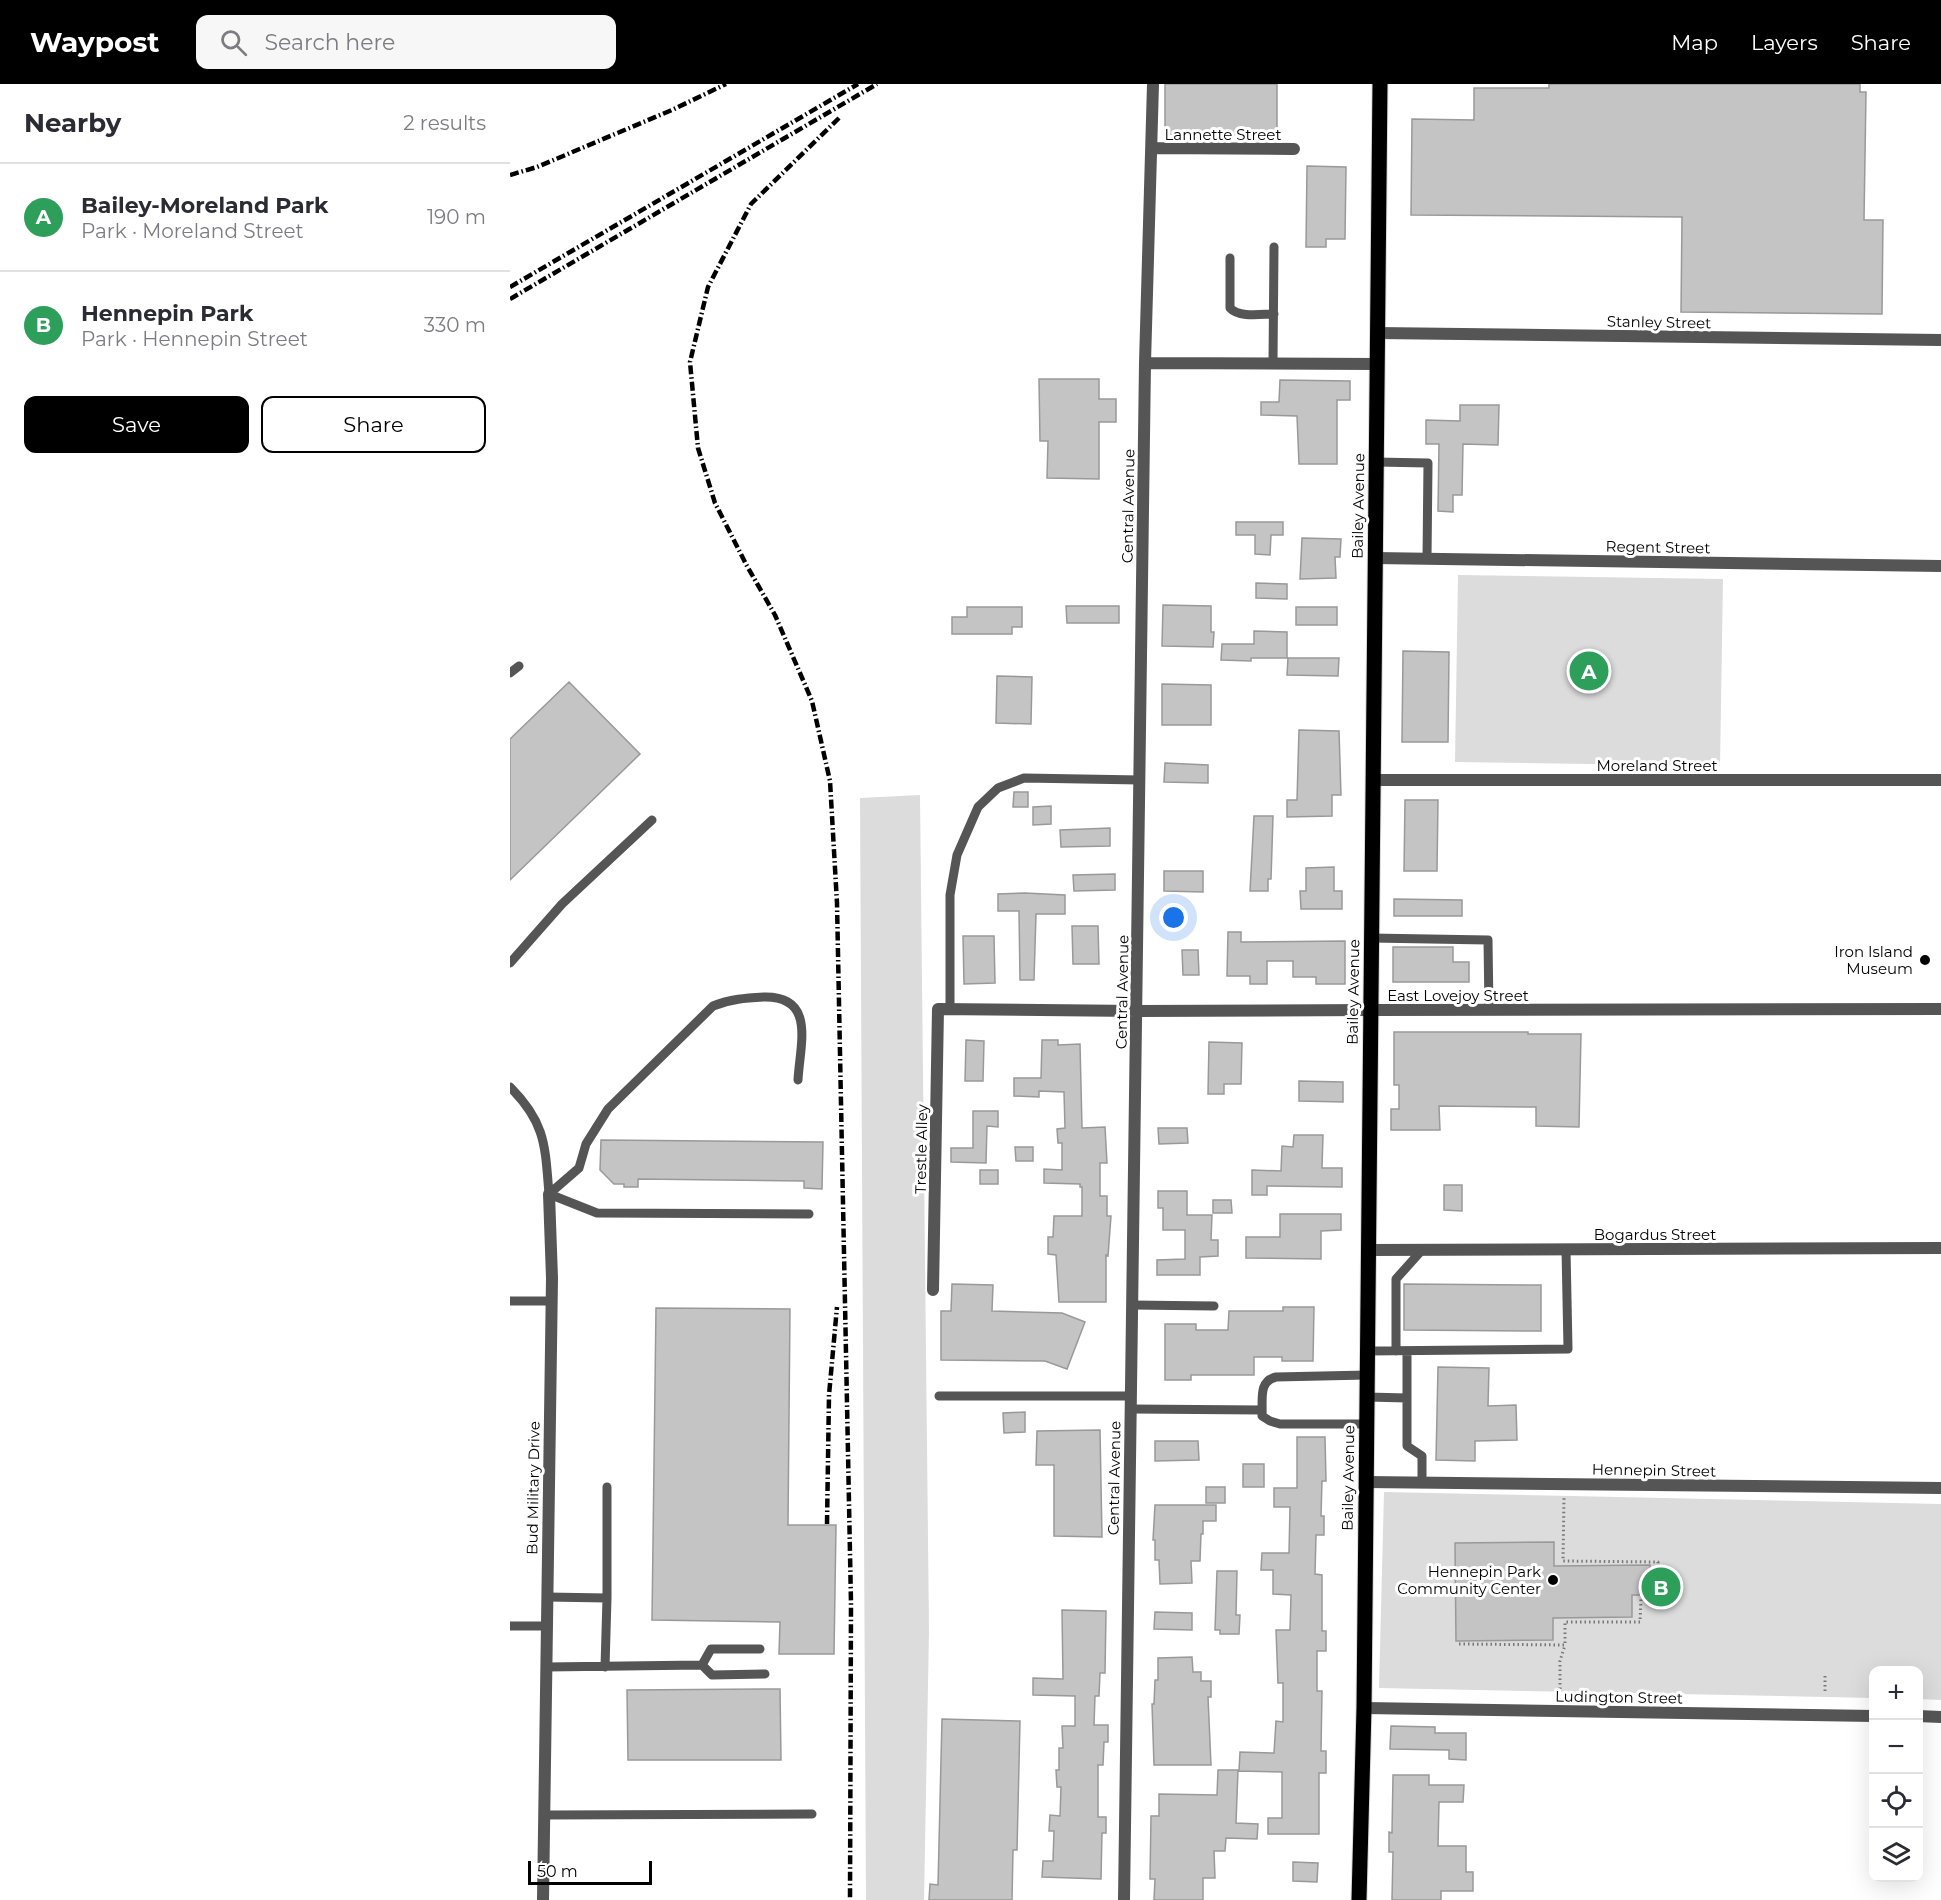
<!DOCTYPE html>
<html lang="en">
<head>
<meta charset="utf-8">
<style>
	body { margin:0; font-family:Montserrat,sans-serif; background:#f7f7f7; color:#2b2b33 }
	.controls { position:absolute; right:18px; bottom:18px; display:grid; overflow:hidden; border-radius:12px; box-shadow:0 6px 24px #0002 }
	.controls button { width:54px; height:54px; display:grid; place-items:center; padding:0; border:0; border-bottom:2px solid #e1e1e2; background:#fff; color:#2b2b33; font:30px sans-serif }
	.scale { position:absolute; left:18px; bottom:15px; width:124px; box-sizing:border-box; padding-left:6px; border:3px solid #000; border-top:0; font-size:16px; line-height:21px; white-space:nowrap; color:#000; -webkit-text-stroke:4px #fff; paint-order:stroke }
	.you { position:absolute; left:664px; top:834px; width:21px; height:21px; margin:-15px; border:4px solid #fff; border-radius:50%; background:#1a73e8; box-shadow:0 0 0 9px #1a73e833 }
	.badge { display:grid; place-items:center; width:39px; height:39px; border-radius:50%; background:#000; color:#fff; font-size:20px; font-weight:700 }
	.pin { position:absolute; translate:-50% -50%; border:3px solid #fff; box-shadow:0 2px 6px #0006 }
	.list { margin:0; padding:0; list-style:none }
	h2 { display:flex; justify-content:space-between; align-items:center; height:78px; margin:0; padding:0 24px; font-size:26px }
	h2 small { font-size:20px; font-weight:400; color:#7c7c81 }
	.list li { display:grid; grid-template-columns:39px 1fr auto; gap:18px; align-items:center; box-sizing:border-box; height:108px; padding:0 24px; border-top:2px solid #e1e1e2 }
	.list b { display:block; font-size:22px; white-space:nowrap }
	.list p { margin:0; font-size:20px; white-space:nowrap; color:#7c7c81 }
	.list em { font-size:20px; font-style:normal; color:#7c7c81 }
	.actions { display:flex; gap:12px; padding:18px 24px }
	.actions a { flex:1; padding:14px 0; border:2px solid #000; border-radius:12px; text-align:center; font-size:21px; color:#000 }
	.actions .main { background:#000; color:#fff }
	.icon { flex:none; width:33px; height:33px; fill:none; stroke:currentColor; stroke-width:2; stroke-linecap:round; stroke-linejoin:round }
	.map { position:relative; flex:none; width:1431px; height:1816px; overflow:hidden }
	header { display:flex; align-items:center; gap:36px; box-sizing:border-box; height:84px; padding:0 30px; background:#000; color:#fff }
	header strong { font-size:28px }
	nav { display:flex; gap:33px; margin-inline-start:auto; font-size:21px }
	.search { width:420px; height:54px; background:#f7f7f7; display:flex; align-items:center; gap:15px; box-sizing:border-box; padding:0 21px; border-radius:12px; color:#7c7c81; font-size:22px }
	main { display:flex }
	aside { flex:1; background:#fff }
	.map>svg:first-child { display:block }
</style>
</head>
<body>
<header>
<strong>Waypost</strong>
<div class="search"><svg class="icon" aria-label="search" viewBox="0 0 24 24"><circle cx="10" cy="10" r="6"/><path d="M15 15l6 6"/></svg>Search here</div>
<nav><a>Map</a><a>Layers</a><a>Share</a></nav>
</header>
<main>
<aside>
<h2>Nearby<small>2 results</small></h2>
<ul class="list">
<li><span class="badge" style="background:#2e9e5b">A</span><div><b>Bailey-Moreland Park</b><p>Park · Moreland Street</p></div><em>190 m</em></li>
<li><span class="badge" style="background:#2e9e5b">B</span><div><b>Hennepin Park</b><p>Park · Hennepin Street</p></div><em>330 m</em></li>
</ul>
<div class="actions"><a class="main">Save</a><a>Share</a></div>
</aside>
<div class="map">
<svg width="1431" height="1816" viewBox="0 0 1431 1816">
	<rect width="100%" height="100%" fill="#fff"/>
	<path fill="#dcdcdc" d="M948 491 1213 495 1210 682 945 678Z
		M410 711 419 1547 414 1816H356L350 714Z
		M874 1408 1431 1420V1616L1409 1615 1408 1586H1364L1363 1614 869 1604Z"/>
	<path fill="#c4c4c4" stroke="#999" stroke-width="1.5" d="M655 0H767V51L655 50Z
		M1039 0H1350V8H1356L1354 136H1373L1372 230 1171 228 1172 133 901 131 902 35 964 36V4H1039Z
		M797 82 836 83 835 155H816V163H796Z
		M529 295H589V315H606V338H589V395L537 394 538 357H530Z
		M770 296 840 297V316H827V380H789L787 332 751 331V318H769Z
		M950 321H989L988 361 953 360 952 411H943V428L928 427 929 360H916V336L950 337Z
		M726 438H773V451H761L760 471 745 470V451H726Z
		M792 454 831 455 830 473H825L826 494 790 495Z
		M746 499 777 500V515L746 514Z
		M653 521 701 522V548H704L703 563 652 562Z
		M556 522H609V539H557Z
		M457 523H512V543H502V550H442V533H457Z
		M786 523H827V541H786Z
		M744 547 777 548V574H741V577L711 576 712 560H744Z
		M893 567 939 568 938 658H892Z
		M778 574H829L828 592 777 591Z
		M487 592 522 593 521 640 486 639Z
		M59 598 130 670 0 796V655Z
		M652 600 701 601V641H652Z
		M789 646 829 647 831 711H822V732L777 733V716H787Z
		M655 679 698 681V699L654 698Z
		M504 708H518V723H503Z
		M895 716H928L927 787H894Z
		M541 722V740L523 741V723Z
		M744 732H763L761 795H758V807H740Z
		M600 744V762L551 763 550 746Z
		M824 783V807H832V825H791L790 807H796V784Z
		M654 787H693V808L654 807Z
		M605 790V806L564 807 563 791Z
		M515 809 555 811V830H526L524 896H510L509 827H488V810Z
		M884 815 952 816V832H884Z
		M562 842H588L589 880H563Z
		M718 848H731V858L835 857V900H806V893H783V877H757V900H740V892H717Z
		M453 852H484L485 899 454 900Z
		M883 863H943V878H959V898H883Z
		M672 866H688L689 891H673Z
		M884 948H1018V950H1071L1069 1043 1026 1042V1023L929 1022 930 1046H881V1025H889V1001H884Z
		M456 956 474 957 473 997H455Z
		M532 956H548V961L570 960 572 1044 595 1043 597 1079H590V1112H597V1132H601L598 1172 596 1171V1218H549L546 1171 538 1170V1153H543L544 1132H572V1103H570V1100L534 1099V1085L552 1086V1059H548L547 1045 555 1044 554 1008 529 1007V1013L504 1012V994H531Z
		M699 958 732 959 731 1000H714V1010H698Z
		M789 997 833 998V1018L789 1017Z
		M463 1027H488V1043L477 1042 476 1079 441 1078V1064H463Z
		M648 1044H677L678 1059 649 1060Z
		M784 1051H813L812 1084H832V1103L757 1102V1111H742V1086L771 1087 772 1062 783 1063Z
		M91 1056 313 1058 312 1105 294 1104V1097L128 1095V1103H114V1100H104L90 1086Z
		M505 1063H523V1077H506Z
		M470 1086H488V1100H470Z
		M934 1101H952V1127L934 1126Z
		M648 1107H677V1131H702L701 1156H708V1172L690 1173V1191H647V1176L675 1175V1146H653V1124H648Z
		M703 1116H721L722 1129H703Z
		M770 1130H831V1146L811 1147V1175L736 1174V1153H770Z
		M442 1200 483 1201 482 1227 552 1229 575 1238 557 1285 535 1277 431 1276V1227H441Z
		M894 1200 1031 1201V1247L894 1246Z
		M773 1223H804L803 1277H772V1273H744V1291H681V1296H655V1240H686V1246H718L719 1227H773Z
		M146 1224 280 1225 278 1441H326L324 1570H269L270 1538 142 1536Z
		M928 1283 979 1284 978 1322 1006 1321 1007 1356 965 1357V1377L926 1376Z
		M515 1328V1348L494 1349 493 1329Z
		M590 1346 592 1453 544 1452V1381H526L527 1347Z
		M787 1353H815L816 1397H812L811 1432H814V1451H806L805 1490 812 1491V1547H816V1567H807V1607H812L811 1667H816V1689H809V1750H758V1734H772V1688L729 1687 730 1668 764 1669 766 1637 773 1638V1599H768L766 1546H780L781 1511 763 1510V1486H751L752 1469H779L780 1423H764V1404H787Z
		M645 1357H688L689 1376 645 1377Z
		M733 1380H754V1403H733Z
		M696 1403H715V1419H696Z
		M645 1421H706V1437H693V1450H691L690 1477H681L682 1499 650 1500 649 1476H645V1456H643Z
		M1044 1458V1482L1140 1481V1511H1122V1533L1043 1534V1556L946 1557 945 1459Z
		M707 1487H727L726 1531H730L729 1550H710V1546H705Z
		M552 1526 596 1527 595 1589H590L589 1612H585L584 1641H598V1658H594L593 1681H588V1733H596V1749H592L591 1795 532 1793 533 1777H543L544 1747H539L540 1731 550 1732 551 1703H547L546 1686H549V1664H553L552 1642H565V1612L523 1611V1594L553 1595Z
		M645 1528 682 1529V1546L644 1545Z
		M682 1573 683 1588H691V1597H701V1613H698L701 1681H644L642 1620H644L645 1596H648V1574Z
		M270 1605 271 1676H118L117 1606Z
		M432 1635 510 1637 507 1766H503L502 1816H419L420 1800 428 1801Z
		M881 1642 925 1643V1649H956V1676L939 1675V1666L880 1665Z
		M708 1686H728L726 1739 748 1740 747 1755 716 1754 715 1767H704L705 1794H693V1816H644L645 1795H640L641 1732H649V1710L707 1711Z
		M883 1691H919V1701H954L953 1718H929L928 1762H956V1788H963V1807H931V1816H882L883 1768H879V1748L882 1749Z
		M783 1778 808 1779 807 1798 783 1797Z"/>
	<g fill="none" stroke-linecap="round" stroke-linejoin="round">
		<defs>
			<path id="primary" d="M849 1816 854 1624 870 0"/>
		</defs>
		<use href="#primary" stroke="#dbdbdb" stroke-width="17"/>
		<path stroke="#777" stroke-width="3" stroke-dasharray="1.5 3" stroke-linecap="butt" d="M949 1560 1055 1561V1538H1130L1131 1514 1147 1509 1148 1478 1053 1477 1054 1413
			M1315 1592V1610
			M1050 1605V1577L1055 1561"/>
		<path stroke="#555" stroke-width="9" d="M720 174V224C729 234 752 230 764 230
			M763 279 764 163
			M866 378 918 379 917 475
			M0 589 9 582
			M861 854 978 856 979 926
			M0 879 52 820 142 736
			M440 926V811L447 771 468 723 488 704 514 694 630 696
			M0 1003C36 1039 35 1062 39 1110
			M39 1110 69 1084 76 1060 98 1025 203 922C220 915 236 914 254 913 306 912 290 960 288 996
			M39 1110 87 1129 299 1130
			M0 1217H42
			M622 1221 704 1222
			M857 1267 1058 1265 1056 1165
			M886 1267V1195L912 1166
			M429 1312H621
			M857 1313 897 1314V1362L912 1372V1399
			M897 1314V1267
			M621 1325 752 1326
			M856 1340H770L760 1337 752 1332C753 1316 748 1297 766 1293L857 1291
			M37 1513 97 1514 95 1583
			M97 1514V1403
			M0 1542H37
			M192 1581 201 1565H250
			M36 1583 192 1581 202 1591 255 1590
			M35 1731 302 1730"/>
		<path stroke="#555" stroke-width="12" d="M642 64 784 65
			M867 249 1431 256
			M635 279 867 280
			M865 474 1431 482
			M863 696H1431
			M858 1166 1431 1164
			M423 1206 428 925 627 927 861 926
			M856 1398 1431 1404
			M854 1624 1364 1632
			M1408 1632 1431 1633
			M33 1816 42 1194 39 1110
			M614 1816 635 279 643 0"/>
		<path stroke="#555" stroke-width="12" d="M861 926 1431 925"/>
		<use href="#primary" stroke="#000" stroke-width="15"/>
		<path stroke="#000" stroke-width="4.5" stroke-dasharray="9 3 1.5 3" stroke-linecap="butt" d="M329 34 241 120 198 203 180 278 188 364 205 419 237 482 265 531 302 617 320 697 327 819 341 1519 340 1816
			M0 91 27 83 162 26 216 0
			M0 203 348 0
			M0 215 367 0
			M317 1440 319 1311 327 1223"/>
	</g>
	<g fill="#000" stroke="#fff" stroke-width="2">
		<circle cx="1415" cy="876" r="6"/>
		<circle cx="1043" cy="1496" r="6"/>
	</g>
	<g text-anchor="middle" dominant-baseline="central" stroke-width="6" stroke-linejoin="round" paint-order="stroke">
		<g font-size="15" fill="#000" stroke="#fff">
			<text x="713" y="50">Lannette Street</text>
			<text transform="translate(1149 238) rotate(1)">Stanley Street</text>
			<text transform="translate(618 422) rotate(-89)">Central Avenue</text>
			<text transform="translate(848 422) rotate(-89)">Bailey Avenue</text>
			<text transform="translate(1148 463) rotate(1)">Regent Street</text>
			<text x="1147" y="681">Moreland Street</text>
			<text transform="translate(612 908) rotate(-89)">Central Avenue</text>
			<text transform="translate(843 908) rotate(-89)">Bailey Avenue</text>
			<text x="948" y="911">East Lovejoy Street</text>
			<text transform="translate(411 1065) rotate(-89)">Trestle Alley</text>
			<text x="1145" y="1150">Bogardus Street</text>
			<text transform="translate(1144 1386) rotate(1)">Hennepin Street</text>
			<text transform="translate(604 1394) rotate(-89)">Central Avenue</text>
			<text transform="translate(838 1394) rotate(-89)">Bailey Avenue</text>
			<text transform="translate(23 1404) rotate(-89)">Bud Military Drive</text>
			<text transform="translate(1109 1613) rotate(1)">Ludington Street</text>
		</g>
		<g font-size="15" fill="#000" stroke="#fff" text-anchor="end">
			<text x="1403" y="867">Iron Island<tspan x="1403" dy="17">Museum</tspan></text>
			<text x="1031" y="1487">Hennepin Park<tspan x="1031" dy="17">Community Center</tspan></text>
		</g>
	</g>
</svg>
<div class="controls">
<button>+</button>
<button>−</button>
<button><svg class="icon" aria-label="locate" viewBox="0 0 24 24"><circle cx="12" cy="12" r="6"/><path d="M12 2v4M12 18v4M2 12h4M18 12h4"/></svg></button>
<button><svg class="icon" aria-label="layers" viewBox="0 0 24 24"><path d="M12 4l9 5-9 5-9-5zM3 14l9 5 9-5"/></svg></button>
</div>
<div class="scale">50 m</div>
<div class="you"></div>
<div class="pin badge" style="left:1079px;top:587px;background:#2e9e5b">A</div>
<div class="pin badge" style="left:1151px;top:1503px;background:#2e9e5b">B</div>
</div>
</main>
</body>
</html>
